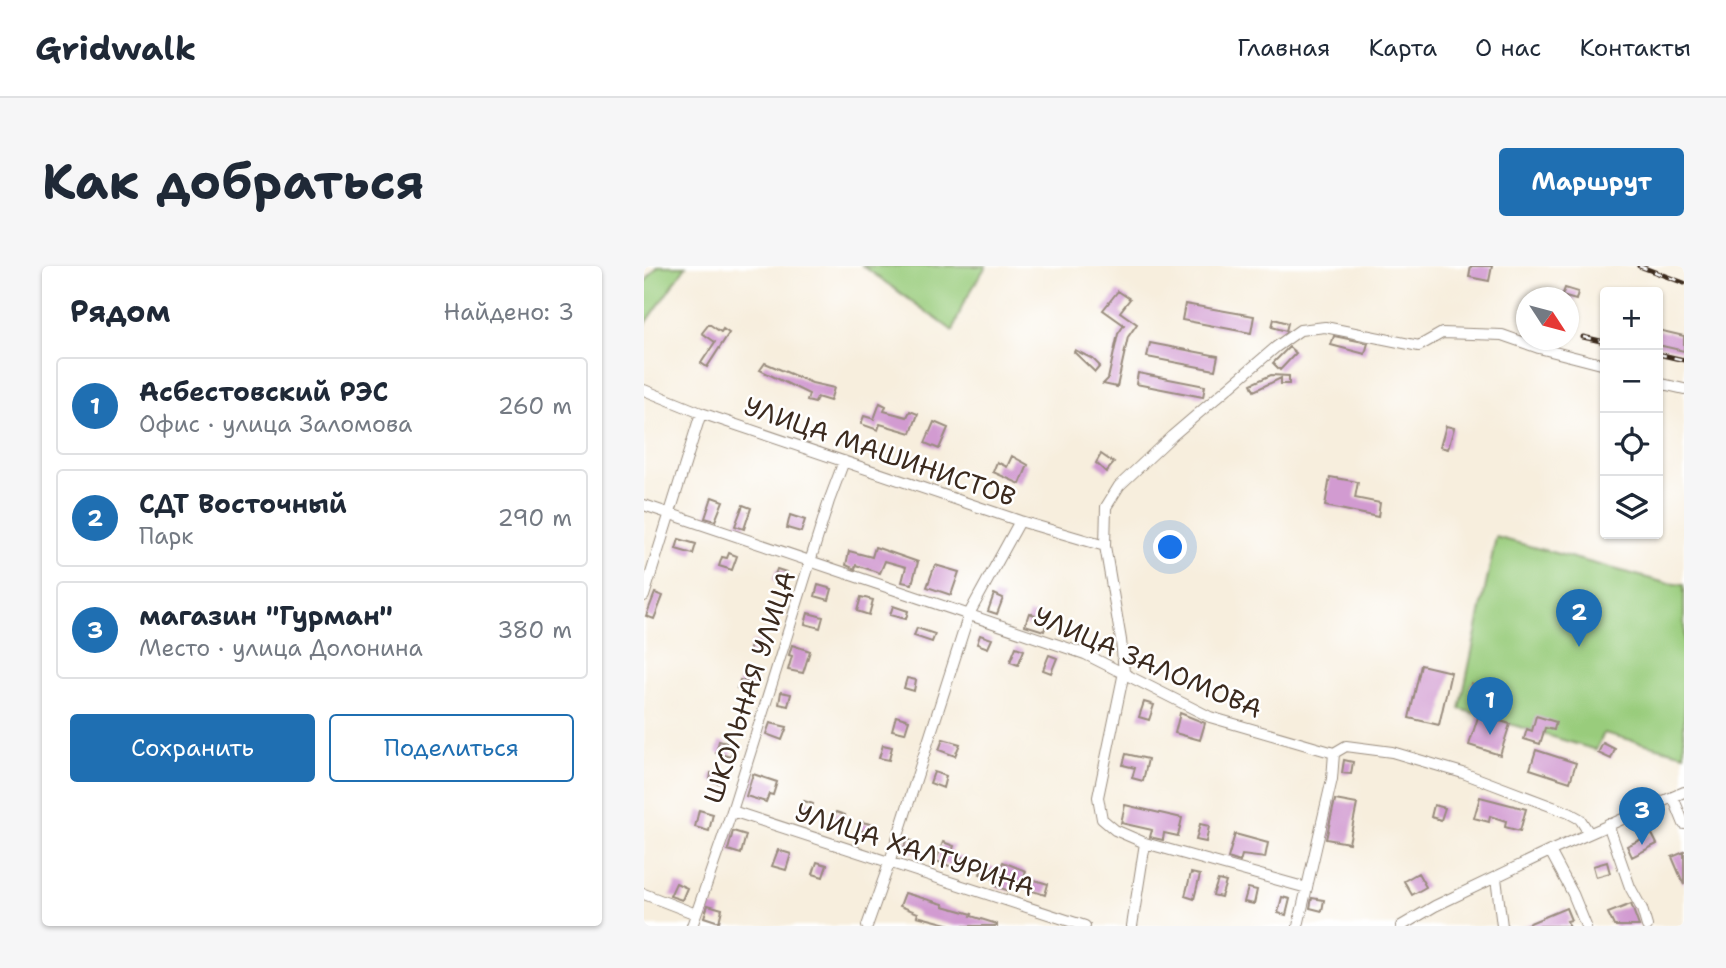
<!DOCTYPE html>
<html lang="ru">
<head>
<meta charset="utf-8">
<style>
	body { margin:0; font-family:"Shantell Sans",sans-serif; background:#f6f6f7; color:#1f2937 }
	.controls { position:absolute; right:21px; top:21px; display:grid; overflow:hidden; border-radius:7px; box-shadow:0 2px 5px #0004 }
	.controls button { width:63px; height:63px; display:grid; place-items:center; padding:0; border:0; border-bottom:2px solid #e0e1e3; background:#fff; color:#1f2937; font:35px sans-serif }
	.compass { position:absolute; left:872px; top:21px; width:63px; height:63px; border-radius:50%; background:#fff; box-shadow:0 2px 5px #0004; rotate:126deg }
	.you { position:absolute; left:527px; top:282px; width:24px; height:24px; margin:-18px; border:5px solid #fff; border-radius:50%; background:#1a73e8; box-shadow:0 0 0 10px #1a73e833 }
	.badge { display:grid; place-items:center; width:46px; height:46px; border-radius:50%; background:#1f6fb2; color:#fff; font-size:23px; font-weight:700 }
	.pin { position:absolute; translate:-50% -58px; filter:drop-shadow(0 2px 4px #0008) }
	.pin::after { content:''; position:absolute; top:37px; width:24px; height:21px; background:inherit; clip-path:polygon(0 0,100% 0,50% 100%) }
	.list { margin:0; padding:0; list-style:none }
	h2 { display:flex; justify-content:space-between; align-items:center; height:91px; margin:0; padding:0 28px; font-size:30px }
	h2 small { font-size:23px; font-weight:400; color:#747a83 }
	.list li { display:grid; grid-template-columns:46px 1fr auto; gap:21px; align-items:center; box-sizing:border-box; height:98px; margin:0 14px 14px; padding:0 14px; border:2px solid #e0e1e3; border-radius:7px }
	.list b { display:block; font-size:26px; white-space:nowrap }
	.list p { margin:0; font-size:23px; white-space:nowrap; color:#747a83 }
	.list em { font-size:23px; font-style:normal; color:#747a83 }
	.actions { display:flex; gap:14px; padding:21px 28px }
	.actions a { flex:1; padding:16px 0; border:2px solid #1f6fb2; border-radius:7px; text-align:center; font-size:24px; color:#1f6fb2 }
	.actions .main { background:#1f6fb2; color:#fff }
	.icon { flex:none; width:38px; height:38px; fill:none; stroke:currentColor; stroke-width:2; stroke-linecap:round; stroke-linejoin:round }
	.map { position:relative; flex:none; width:1040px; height:660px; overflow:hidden; border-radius:7px }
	header { display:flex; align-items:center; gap:42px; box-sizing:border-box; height:98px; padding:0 35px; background:#fff; border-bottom:2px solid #e0e1e3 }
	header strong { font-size:33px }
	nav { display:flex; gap:38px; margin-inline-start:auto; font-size:24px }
	.intro { display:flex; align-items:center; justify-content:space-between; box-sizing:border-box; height:168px; padding:0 42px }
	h1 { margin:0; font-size:49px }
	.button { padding:18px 32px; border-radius:7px; background:#1f6fb2; color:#fff; font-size:24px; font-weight:700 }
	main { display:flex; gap:42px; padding:0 42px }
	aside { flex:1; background:#fff; border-radius:7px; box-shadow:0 2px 5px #0004 }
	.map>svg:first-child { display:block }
</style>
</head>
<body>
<header>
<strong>Gridwalk</strong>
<nav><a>Главная</a><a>Карта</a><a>О нас</a><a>Контакты</a></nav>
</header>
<div class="intro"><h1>Как добраться</h1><a class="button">Маршрут</a></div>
<main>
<aside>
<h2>Рядом<small>Найдено: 3</small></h2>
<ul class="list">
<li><span class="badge">1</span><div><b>Асбестовский РЭС</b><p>Офис · улица Заломова</p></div><em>260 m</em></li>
<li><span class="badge">2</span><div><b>СДТ Восточный</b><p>Парк</p></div><em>290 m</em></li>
<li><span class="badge">3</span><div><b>магазин &quot;Гурман&quot;</b><p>Место · улица Долонина</p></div><em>380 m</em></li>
</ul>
<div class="actions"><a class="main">Сохранить</a><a>Поделиться</a></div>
</aside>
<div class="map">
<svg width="1040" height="660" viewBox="0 0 1040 660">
	<rect width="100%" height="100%" fill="#fff"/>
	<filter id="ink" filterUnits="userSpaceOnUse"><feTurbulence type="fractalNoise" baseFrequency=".0143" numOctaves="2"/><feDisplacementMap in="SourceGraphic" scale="14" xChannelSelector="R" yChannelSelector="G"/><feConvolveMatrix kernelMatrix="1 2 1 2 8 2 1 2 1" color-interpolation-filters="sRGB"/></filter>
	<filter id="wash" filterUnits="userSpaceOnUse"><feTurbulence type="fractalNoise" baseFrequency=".00686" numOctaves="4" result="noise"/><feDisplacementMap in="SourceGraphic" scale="28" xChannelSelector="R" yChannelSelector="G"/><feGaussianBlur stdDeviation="1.57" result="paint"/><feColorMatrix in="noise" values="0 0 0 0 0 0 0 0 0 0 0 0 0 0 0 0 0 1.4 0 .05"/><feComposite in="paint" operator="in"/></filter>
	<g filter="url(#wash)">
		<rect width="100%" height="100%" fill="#f7eedd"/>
		<path fill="#99cc7c" stroke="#6a7b4d" stroke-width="2" d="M14 0H42L0 60V17Z
			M219 0H342L319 38 309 65Z
			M852 271 1022 317 1040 319V488L960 467 952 484 816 443Z"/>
		<g id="blocks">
			<path fill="#d29bd1" d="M827 0H848L845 15 825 11Z
				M921 22 934 26 932 34 918 30Z
				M474 25 486 33 476 46 493 58 484 71 473 121 459 118 464 113 474 68 480 59 459 44Z
				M541 38 610 50 607 67 538 54Z
				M630 53 644 57 642 65 628 61Z
				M65 58 77 66 79 63 85 67 63 101 57 97 71 76 58 67Z
				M1014 64 1040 70V85L1014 79Z
				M690 70 724 77 721 88 687 79Z
				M506 77 574 90 571 104 503 91Z
				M645 81 652 87 636 104 629 97Z
				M431 84 449 93 456 100 451 106 430 86Z
				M121 97 168 117 190 122 186 135 173 131 171 137 163 135 165 128 116 104Z
				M494 107 561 120 559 131 492 118Z
				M627 109 645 110V118H637V112L610 125 607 118Z
				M236 137 242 140 240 145 263 151 266 145 274 148 267 167 236 158 234 164 217 158 220 150 230 153Z
				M290 156 304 162 295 183 281 177Z
				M802 160 810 162 804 183 796 181Z
				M457 188 470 197 462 206 452 197Z
				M368 190 384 199 376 218 349 206 353 196 363 201Z
				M686 211 714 216 711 232 736 237 734 251 681 240Z
				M68 231 79 235 71 255 61 252Z
				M99 239 107 242 100 263 91 260Z
				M146 249 161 254 157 266 143 262Z
				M35 273 52 278 49 288 32 283Z
				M231 281 274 296 268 318 258 316 262 301 241 295 236 307 212 299 211 303 202 299 205 285 228 291Z
				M85 287 93 290 88 304 75 300 78 291 83 292Z
				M291 299 315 306 307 329 283 321Z
				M133 303 142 306 139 317 129 314Z
				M174 319 188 323 185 334 171 330Z
				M11 327 19 330 10 353 2 350Z
				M350 328 359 332 353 348 344 345Z
				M217 331 229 334 225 349 213 345Z
				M249 340 264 345 262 353 246 349Z
				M164 347 179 351 176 362 161 358Z
				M385 347 404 353 400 365 381 359Z
				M273 362 291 368 288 376 270 370Z
				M336 369 348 373 344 382 333 378Z
				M108 376 119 379 116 389 105 386Z
				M148 379 166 385 159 407 144 404 148 390 145 389Z
				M372 381 380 384 374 399 366 396Z
				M405 389 413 392 407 407 399 404Z
				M777 399 807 406 795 459 765 452Z
				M263 412 272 414 270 425 260 422Z
				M96 414 109 418 106 426 93 422Z
				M827 417 845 421 843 431 826 428Z
				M137 426 147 428 144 440 135 438Z
				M500 436 510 439 505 454 495 451Z
				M536 447 561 457 556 474 531 467Z
				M835 448 866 458 856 489 825 479Z
				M252 450 265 454 261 467 248 464Z
				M892 450 912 456 910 464 901 462 896 478 880 473 883 463 888 465Z
				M126 457 143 461 138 474 122 468Z
				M299 473 316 478 311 490 295 484Z
				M75 475 83 477 82 481 89 483 87 491 72 487Z
				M959 477 971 483 967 493 954 487Z
				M239 479 248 481 245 494 235 492Z
				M892 484 932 497 926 516 886 503Z
				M482 488 504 493 499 515 488 512 491 502 479 499Z
				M700 494 709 496 707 508 698 507Z
				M290 506 302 510 299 522 286 517Z
				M67 507 79 509 78 518 66 515Z
				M109 508 133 516 129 529 125 528 122 536 102 530Z
				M836 531 882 543 876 565 861 561 862 555 846 550 845 556 830 552Z
				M691 534 713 538 705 577 682 573Z
				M160 535 169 538 165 552 155 549Z
				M481 539 538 552 534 570 520 567 519 574 510 572 506 571 508 564 477 557Z
				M790 539 801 542 797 554 787 551Z
				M55 544 69 548 65 565 51 561Z
				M192 546 201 549 198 561 188 558Z
				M218 556 231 559 229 567 216 564Z
				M556 558 565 560 562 576 552 574Z
				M89 565 102 569 97 588 84 584Z
				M591 568 624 577 621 592 598 589 596 596 584 592Z
				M1008 568 1013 578 988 591 983 580Z
				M263 573 273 577 269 587 259 584Z
				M299 576 310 580 307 588 320 592 316 604 292 595Z
				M134 584 147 588 142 604 128 600Z
				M1040 586V619L1028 591Z
				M173 596 183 599 179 611 169 608Z
				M359 596 382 605 380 611 404 618 401 629 367 618 365 625 351 620 353 614 336 608 340 598 356 604Z
				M963 596 966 607 952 611 949 600Z
				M547 607 556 609 550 633 541 630Z
				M774 607 782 621 768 629 760 615Z
				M574 614 582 616 577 631 569 629Z
				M32 617 43 622 38 634 26 630Z
				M604 622 613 624 610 638 600 636Z
				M261 627 299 638V640L328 648 327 650 353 658V660H311L273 650 274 647 256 640Z
				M638 631 646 633 642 649 634 647Z
				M668 632 680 634 678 645 666 642Z
				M987 638 995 660H970L964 647Z
				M64 639 78 643 75 656 60 651Z
				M922 642 927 654 923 655 925 660H879Z"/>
		</g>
	</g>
	<g filter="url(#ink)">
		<use href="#blocks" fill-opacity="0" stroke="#998c7e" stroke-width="2"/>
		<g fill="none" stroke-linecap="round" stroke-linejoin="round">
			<defs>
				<path id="minor" d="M1014 117 1040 123
					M0 124 57 147 376 255 461 280
					M0 239 441 388 566 451 690 487 702 480 748 486 819 507 925 547 936 553 945 567
					M0 330 57 147
					M1029 531 1040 558
					M88 545 441 660
					M964 558 986 621 998 643 1003 660
					M906 585 929 628 942 660
					M852 612 858 660
					M663 622 501 577 471 564 458 553 454 531 480 406 477 374 461 280 462 241 475 220 528 170 632 81 656 64 681 61 775 80 798 67 858 69 895 82 961 99
					M0 628 52 648
					M48 660 88 545 185 235 200 195
					M223 660 245 598 325 348 376 255
					M488 660 501 577
					M654 660 688 513 690 487
					M757 660 791 640 906 585 1040 526"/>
			</defs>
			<use href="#minor" stroke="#998c7e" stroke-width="12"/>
			<use href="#minor" stroke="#fff" stroke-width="10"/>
			<defs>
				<path id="rail" d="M995 0 1040 17
					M939 71 961 76
					M1014 88 1040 94"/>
			</defs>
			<use href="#rail" stroke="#3b2a1e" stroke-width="5"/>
			<use href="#rail" stroke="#fff" stroke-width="2.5" stroke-dasharray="8" stroke-linecap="butt"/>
		</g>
	</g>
	<g text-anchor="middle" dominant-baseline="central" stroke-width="5" stroke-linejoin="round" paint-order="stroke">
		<g font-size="26" fill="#3b2a1e" stroke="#fff">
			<text transform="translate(236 185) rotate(19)">УЛИЦА МАШИНИСТОВ</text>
			<text transform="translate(504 396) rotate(23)">УЛИЦА ЗАЛОМОВА</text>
			<text transform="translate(105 421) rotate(-72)">ШКОЛЬНАЯ УЛИЦА</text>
			<text transform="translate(271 583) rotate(18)">УЛИЦА ХАЛТУРИНА</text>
		</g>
	</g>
</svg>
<div class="controls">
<button>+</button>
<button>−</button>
<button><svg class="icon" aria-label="locate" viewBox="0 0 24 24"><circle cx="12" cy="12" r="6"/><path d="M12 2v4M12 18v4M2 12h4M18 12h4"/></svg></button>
<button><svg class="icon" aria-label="layers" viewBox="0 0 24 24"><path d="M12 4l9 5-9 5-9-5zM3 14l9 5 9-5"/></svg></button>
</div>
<svg class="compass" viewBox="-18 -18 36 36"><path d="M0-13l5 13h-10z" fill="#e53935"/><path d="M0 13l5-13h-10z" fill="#747a83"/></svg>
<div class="you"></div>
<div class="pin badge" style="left:846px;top:469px">1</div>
<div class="pin badge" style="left:935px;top:381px">2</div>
<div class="pin badge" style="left:998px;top:579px">3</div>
</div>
</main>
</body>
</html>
